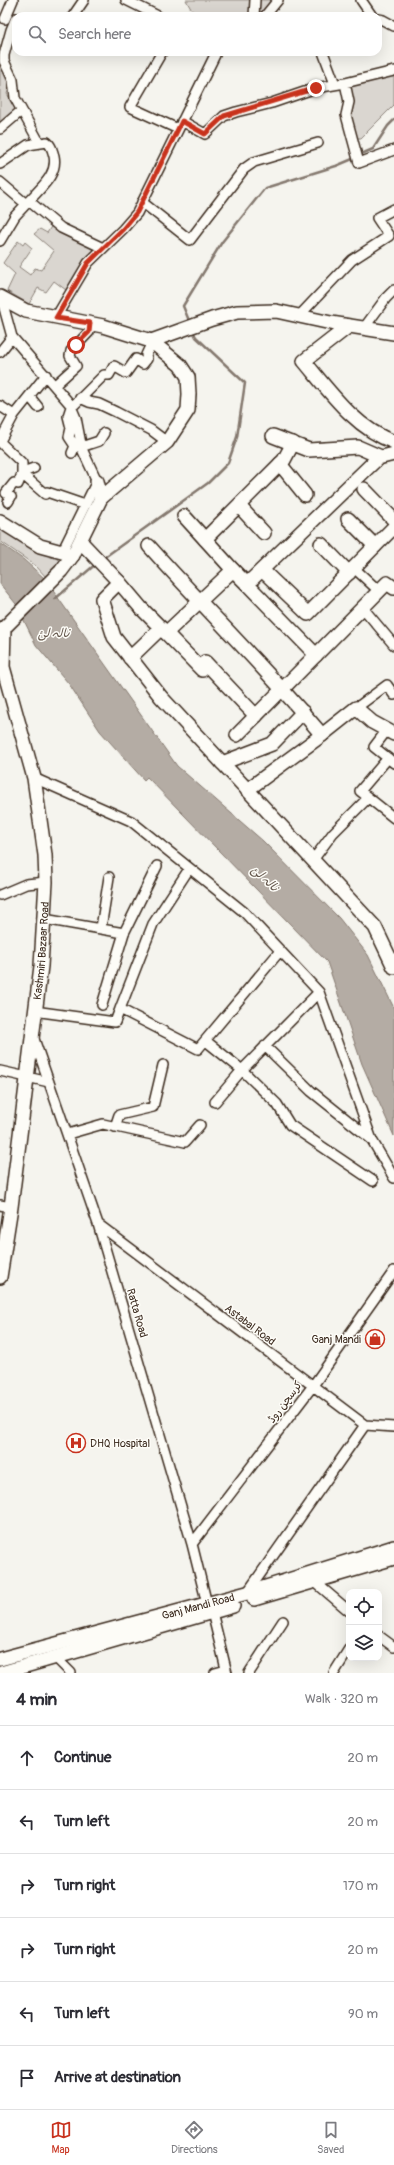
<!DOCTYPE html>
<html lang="en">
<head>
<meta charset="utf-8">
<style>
	body { margin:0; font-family:Pangolin,"Playpen Sans Arabic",sans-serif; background:#f2f2f3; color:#2b2b33 }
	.controls { position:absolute; right:12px; bottom:12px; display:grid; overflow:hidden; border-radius:8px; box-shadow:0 4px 16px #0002 }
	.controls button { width:36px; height:36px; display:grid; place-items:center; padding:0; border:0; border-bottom:1px solid #e1e1e2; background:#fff; color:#2b2b33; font:20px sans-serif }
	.stop { position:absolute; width:12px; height:12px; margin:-9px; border:3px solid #c8321e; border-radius:50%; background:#fff }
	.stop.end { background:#c8321e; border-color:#fff; box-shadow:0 1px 4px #0008 }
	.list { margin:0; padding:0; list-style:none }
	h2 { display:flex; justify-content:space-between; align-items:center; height:52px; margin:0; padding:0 16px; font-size:17px }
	h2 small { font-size:13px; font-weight:400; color:#7c7c81 }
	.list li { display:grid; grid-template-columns:26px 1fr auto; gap:12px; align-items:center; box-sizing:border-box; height:64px; padding:0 16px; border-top:1px solid #e1e1e2 }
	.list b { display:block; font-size:15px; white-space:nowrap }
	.list em { font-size:13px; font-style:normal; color:#7c7c81 }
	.icon { flex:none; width:22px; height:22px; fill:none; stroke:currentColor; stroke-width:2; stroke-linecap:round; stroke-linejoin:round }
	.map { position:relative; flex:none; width:394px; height:1673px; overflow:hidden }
	.search { position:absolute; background:#fff; box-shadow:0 4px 16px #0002; left:12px; right:12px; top:12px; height:44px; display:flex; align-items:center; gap:10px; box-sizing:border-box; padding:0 14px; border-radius:12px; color:#7c7c81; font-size:15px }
	.sheet { height:436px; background:#fff }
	nav { display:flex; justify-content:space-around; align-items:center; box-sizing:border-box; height:56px; border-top:1px solid #e1e1e2; background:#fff; font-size:11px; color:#7c7c81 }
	nav a { display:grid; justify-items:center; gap:2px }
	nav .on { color:#c8321e }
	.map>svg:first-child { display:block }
</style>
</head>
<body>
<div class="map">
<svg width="394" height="1673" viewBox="0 0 394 1673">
	<rect width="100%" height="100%" fill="#f5f4ee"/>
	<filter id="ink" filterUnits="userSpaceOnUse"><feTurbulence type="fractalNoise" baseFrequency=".025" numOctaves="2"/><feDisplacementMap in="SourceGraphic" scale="8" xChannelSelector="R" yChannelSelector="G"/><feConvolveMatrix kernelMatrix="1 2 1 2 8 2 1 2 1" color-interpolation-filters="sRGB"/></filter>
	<g filter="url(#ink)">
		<path fill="#dad6d0" stroke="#8a8077" d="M186 0H282L272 16H195Z
			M0 54 11 81 7 94 18 110 0 125Z
			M394 75V105L361 138H350L346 88Z
			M54 222 96 248 66 290 54 281 46 292 38 288 29 304 7 291 15 274 3 263 18 241 23 245 25 242 32 248 19 267 30 275 35 268 41 270 54 251 34 234 40 229 47 233Z
			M0 523 64 558 46 577 36 566 0 541Z"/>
		<path fill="#b4aca4" stroke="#84786e" d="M0 543 24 560 44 578 177 766 263 841 339 918 368 955 394 1008V1136L362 1064 327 962 147 777 144 780 100 731 69 684 36 645 16 604 0 584Z"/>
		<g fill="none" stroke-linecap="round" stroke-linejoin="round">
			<path stroke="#84786e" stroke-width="2.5" d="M359 155 373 149 388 126 394 120
				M190 323 183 306 222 242 265 188 336 166 355 158
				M102 559 208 483 228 463 237 437 245 383 196 337 193 331
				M55 599 97 563"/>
			<defs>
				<path id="street" d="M126 0 158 16
					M361 0 372 16
					M73 16 84 0
					M254 16 255 0
					M265 16 278 0
					M16 18 11 30 4 55V61L13 80 15 98 39 142
					M5 19 13 0
					M378 19 383 20 394 26
					M162 52 130 107 178 129
					M323 52 335 84
					M345 83 349 102 346 115 359 163 394 150
					M182 121 205 134 224 116 236 112 272 103 316 88 345 83 394 71
					M0 129 21 111
					M0 164 28 145 47 142C52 146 52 150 54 156 58 175 40 188 29 201L61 228 103 248
					M0 182 26 204
					M142 202 190 240 244 169 254 162 318 143
					M0 241 15 216 29 201
					M1 297 12 337 70 404 76 418 82 449 97 481 62 552
					M299 316 352 260 389 236 377 218 394 209
					M56 317 88 263 123 229 137 213 215 55 213 52
					M364 328 386 298 394 290
					M0 352 12 337
					M55 385 76 366 70 356 71 351 89 332 90 323
					M30 397 38 407
					M80 398 89 402 99 404 116 412 151 430 167 442
					M70 404 74 405 104 375H109L114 366 126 373 136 359 143 364 147 359 146 355 152 342
					M0 406 14 415
					M71 407 68 416 71 428 69 437 75 446 72 453
					M0 441 14 415 46 375
					M0 442 22 463V474L45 494 47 492 85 505
					M81 447 99 441 104 433
					M23 472 34 468
					M8 502 11 497 6 493 14 483 18 484 22 474
					M354 568 379 591
					M363 608 394 645
					M356 708 387 685 394 695
					M387 730 374 747 394 763
					M388 758 360 791 394 818
					M34 778 131 821 244 912 319 992 372 1140 394 1178
					M313 860 333 833 368 798
					M189 869 153 924 120 1009 198 1049 280 951
					M0 895 26 884 46 882
					M44 919 124 933
					M101 928 109 877
					M102 1005 124 933 157 866
					M34 1011 115 1022 120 1009
					M33 1036 98 1224 192 1544 207 1604
					M206 1041 242 1070 277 1104 290 1125 373 1181
					M265 1046 311 1091 371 1139
					M0 1071 49 1082
					M215 1102 242 1070 319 992
					M115 1127 119 1115 153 1107 163 1065
					M68 1134 103 1124 185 1142 200 1125
					M0 1205 11 1207
					M98 1224 365 1425 394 1427
					M192 1544 312 1387 394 1271
					M315 1582 349 1611
					M247 1593 365 1425
					M212 1612 227 1673
					M379 1636 394 1647
					M55 1657 71 1673
					M215 1673 226 1670
					M249 1673 283 1621
					M334 1673 349 1649"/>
				<g id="secondary">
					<path d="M0 297 26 311 103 326 151 341 180 365 188 377 189 394 188 410 167 442 101 498 73 555 61 571 4 628"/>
					<path d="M349 326 304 361C329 391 356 429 394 442"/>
					<path d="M151 341 212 319 237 312 276 311 331 323 394 333"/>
					<path d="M273 436 309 450 358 447 381 457"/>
					<path d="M280 464 305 495"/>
					<path d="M97 481 101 498"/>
					<path d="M364 489 394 520"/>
					<path d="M239 506 264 533"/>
					<path d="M184 516 233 570"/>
					<path d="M348 519 375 546"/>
					<path d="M0 521 40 546 73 555"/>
					<path d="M205 539 284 460 293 443"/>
					<path d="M81 542 119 582 102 599 114 637 161 697 375 927 394 967"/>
					<path d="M321 544 349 573"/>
					<path d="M149 546C206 610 267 669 322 735L356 708 372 722 394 734"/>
					<path d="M262 570 308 614 394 527"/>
					<path d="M119 582 141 608 166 633 233 570 247 584 378 458 394 454"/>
					<path d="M247 584 316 655 387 583 394 588"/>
					<path d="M166 633 202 670"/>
					<path d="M130 658 161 628"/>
					<path d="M205 662 256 716"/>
					<path d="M237 735 316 655"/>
					<path d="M222 763 272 744 303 712"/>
					<path d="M247 790 322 735"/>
					<path id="s1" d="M0 1277 11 1207 41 966 46 882 45 855 34 778 3 667 4 628"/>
					<path d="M254 1599 394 1558"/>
					<path id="s2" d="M0 1659 247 1593 394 1547"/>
					<path d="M1 1673 233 1606"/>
				</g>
			</defs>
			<use href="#street" stroke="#3b2a1e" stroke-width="12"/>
			<use href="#secondary" stroke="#3b2a1e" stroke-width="16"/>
			<use href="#street" stroke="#fdfcf7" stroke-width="9"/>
			<use href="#secondary" stroke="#fdfcf7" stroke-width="13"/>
		</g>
	</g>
	<g fill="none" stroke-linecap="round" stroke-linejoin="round" filter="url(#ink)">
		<path stroke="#c8321e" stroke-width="5" d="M76 345 89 332 90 323 56 318 88 263 123 229 137 212 182 121 205 134 224 116 316 88"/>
	</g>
	<defs>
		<symbol id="shop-ring" viewBox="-11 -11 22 22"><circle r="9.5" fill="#fdfcf7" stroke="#c8321e" stroke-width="1.5"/><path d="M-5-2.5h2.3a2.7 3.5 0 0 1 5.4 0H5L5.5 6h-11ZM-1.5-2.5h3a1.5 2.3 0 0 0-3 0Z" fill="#c8321e"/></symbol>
		<symbol id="hospital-ring" viewBox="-11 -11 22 22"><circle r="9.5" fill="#fdfcf7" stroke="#c8321e" stroke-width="1.5"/><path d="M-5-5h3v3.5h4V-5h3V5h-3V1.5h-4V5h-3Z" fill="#c8321e"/></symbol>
	</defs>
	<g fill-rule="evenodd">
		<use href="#shop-ring" x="364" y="1328" width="22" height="22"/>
		<use href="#hospital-ring" x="65" y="1432" width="22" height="22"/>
	</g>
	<g text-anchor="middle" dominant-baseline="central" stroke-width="3" stroke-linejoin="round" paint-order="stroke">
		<g font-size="11" fill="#3b2a1e" stroke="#fdfcf7">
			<text stroke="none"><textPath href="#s1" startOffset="329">Kashmiri Bazaar Road</textPath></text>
			<text transform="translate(137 1313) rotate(74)">Ratta Road</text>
			<text transform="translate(250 1325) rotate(37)">Astabal Road</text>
			<text transform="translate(285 1402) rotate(-53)">کرسچن روڈ</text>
			<text stroke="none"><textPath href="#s2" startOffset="205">Ganj Mandi Road</textPath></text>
		</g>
		<g font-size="11" fill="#3b2a1e" stroke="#fdfcf7" text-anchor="end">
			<text x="361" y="1339">Ganj Mandi</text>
			<text x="90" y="1443" text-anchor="start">DHQ Hospital</text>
		</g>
		<g font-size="12" font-style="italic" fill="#65584d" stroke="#fdfcf7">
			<text x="54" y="633">نالہ لئ</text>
			<text transform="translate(265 879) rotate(43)">نالہ لئ</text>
		</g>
	</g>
</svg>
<div class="controls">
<button><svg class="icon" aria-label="locate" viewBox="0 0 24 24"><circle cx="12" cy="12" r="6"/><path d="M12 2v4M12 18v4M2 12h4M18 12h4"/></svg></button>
<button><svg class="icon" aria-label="layers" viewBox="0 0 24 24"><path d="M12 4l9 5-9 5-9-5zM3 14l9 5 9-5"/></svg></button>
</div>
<div class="stop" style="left:76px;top:345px"></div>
<div class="stop end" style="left:316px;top:88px"></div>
<div class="search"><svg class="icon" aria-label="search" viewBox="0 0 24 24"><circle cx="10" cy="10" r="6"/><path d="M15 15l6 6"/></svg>Search here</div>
</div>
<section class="sheet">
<h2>4 min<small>Walk · 320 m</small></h2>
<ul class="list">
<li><svg class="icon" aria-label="ahead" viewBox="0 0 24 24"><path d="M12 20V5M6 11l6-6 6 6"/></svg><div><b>Continue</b></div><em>20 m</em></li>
<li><svg class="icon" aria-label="left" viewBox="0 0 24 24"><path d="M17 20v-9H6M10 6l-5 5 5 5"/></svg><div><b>Turn left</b></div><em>20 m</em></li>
<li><svg class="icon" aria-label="right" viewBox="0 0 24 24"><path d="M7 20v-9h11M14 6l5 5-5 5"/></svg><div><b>Turn right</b></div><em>170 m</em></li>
<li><svg class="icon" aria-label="right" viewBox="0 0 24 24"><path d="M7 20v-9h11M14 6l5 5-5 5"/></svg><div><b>Turn right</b></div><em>20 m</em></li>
<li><svg class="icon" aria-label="left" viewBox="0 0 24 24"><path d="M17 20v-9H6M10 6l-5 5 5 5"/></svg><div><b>Turn left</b></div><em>90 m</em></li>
<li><svg class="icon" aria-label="arrive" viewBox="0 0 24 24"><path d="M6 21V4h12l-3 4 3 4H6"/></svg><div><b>Arrive at destination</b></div></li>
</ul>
</section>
<nav>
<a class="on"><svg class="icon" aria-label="map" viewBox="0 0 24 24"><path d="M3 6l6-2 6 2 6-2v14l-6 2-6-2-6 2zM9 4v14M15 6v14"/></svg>Map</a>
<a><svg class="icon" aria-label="directions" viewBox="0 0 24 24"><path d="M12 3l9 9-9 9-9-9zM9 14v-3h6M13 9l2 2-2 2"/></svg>Directions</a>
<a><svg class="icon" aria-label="saved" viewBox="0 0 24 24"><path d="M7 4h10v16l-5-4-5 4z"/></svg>Saved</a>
</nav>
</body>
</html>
